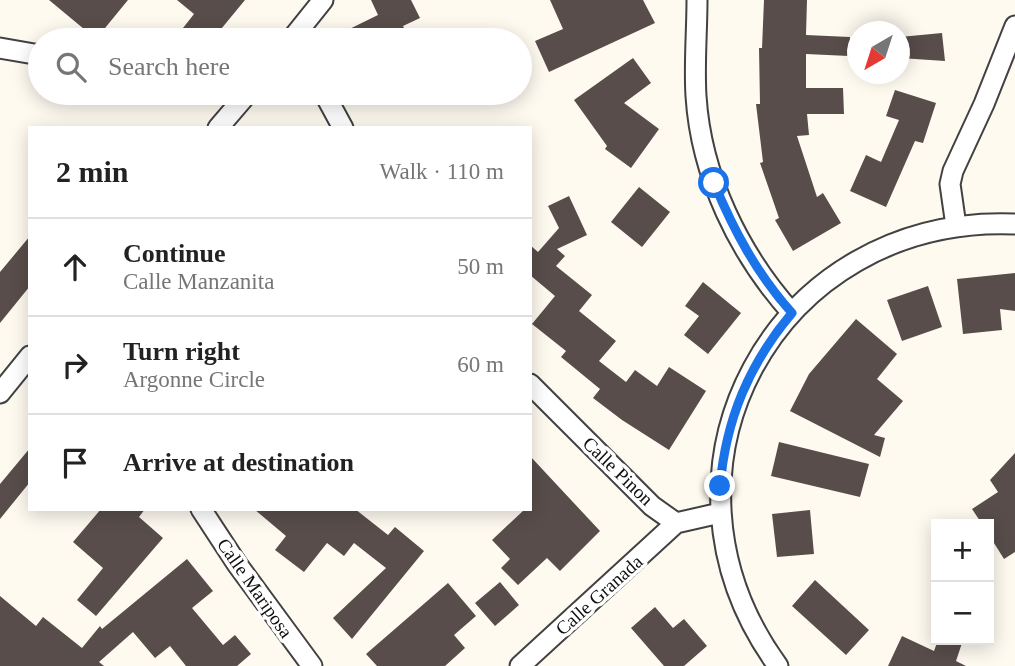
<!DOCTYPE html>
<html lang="en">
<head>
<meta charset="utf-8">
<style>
	body { margin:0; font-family:"Times New Roman",serif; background:#f6f6f6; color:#222 }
	.controls { position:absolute; right:21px; bottom:21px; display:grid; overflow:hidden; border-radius:0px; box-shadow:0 4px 18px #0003 }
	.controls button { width:63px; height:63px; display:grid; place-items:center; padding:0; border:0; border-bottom:2px solid #e0e0e0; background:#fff; color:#222; font:35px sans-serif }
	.compass { position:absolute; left:847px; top:21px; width:63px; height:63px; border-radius:50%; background:#fff; box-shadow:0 4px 18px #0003; rotate:219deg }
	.stop { position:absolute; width:21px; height:21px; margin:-16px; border:5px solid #1a73e8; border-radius:50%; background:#fff }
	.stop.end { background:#1a73e8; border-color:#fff; box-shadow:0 2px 7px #0008 }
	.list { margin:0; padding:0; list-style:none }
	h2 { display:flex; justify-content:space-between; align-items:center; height:91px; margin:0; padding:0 28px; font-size:30px }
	h2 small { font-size:23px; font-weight:400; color:#767676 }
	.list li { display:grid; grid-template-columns:46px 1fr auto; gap:21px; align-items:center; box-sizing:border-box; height:98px; padding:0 28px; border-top:2px solid #e0e0e0 }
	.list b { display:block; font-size:26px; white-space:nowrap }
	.list p { margin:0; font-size:23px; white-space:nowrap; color:#767676 }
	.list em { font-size:23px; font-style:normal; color:#767676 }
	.icon { flex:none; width:38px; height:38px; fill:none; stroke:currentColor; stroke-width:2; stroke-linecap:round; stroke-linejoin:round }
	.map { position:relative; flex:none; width:1015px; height:666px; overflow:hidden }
	.search { position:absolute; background:#fff; box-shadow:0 4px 18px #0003; left:28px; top:28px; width:504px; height:77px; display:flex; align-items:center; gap:18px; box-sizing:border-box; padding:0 24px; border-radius:38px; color:#767676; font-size:26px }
	.panel { position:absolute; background:#fff; box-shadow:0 4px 18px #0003; left:28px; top:126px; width:504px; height:385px; border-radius:0px }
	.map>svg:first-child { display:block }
</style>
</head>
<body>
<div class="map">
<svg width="1015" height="666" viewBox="0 0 1015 666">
	<rect width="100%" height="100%" fill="#fffaf0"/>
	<path fill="#584d4a" d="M49 0H128L96 39Z
		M177 0H245L212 40H199L183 28 194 14Z
		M371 0H411L420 18 403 26 410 40H327L378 15Z
		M550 0H643L655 23 549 72 535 41 563 29Z
		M764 0H807L806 35 850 37 849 56 806 54V88H843L844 114H807L809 135 797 136 817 197 823 193 841 223 793 251 775 220 779 218 760 163 763 162 756 104H760L759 48H762Z
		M942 33 945 61 900 58V37Z
		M633 58 651 83 624 103 659 129 631 168 605 149 607 146 574 100Z
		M895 90 936 103 923 143 915 141 886 207 850 191 866 155 881 162 899 120 886 116Z
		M639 187 670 212 642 247 611 222Z
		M569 196 587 235 557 249 565 256 556 266 592 295 579 311 616 341 599 361 626 382 635 370 657 386 669 367 706 391 669 450 622 420 593 398 600 389 561 357 566 351 532 324 555 296 530 275V245L538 252 559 228 548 206Z
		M30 236V286L0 323V272Z
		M1015 273V311L1000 309 1002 330 963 334 957 279Z
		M703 282 741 313 708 354 684 335 699 316 685 306Z
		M928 286 942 327 902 341 887 300Z
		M856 319 897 354 877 379 903 401 874 435 885 438 880 457 790 411 809 374Z
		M779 442 869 464 860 497 771 476Z
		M30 448V482L0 519V484Z
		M1015 453V552L1004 559 989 535V524H982L972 509 998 492 990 480Z
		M530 456 600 531 560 571 547 558 518 585 501 568 510 559 492 540 525 509H530Z
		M101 509H145L139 517 163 538 96 616 77 600 103 568 73 542Z
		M254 509H355L388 535 395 527 424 551 352 639 333 618 386 568 354 543 344 556 327 543 304 572 275 550 286 536Z
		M810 510 814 554 777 557 772 514Z
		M187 559 213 591 192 608 223 645 235 635 251 654 237 666H186L170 646 155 658 133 632 99 662 104 666H0V596L36 626 43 617 82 648 100 626 102 629Z
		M815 580 869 630 846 655 792 606Z
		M500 582 519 605 495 626 475 603Z
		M448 583 476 616 454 635 465 648 445 666H377L366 654Z
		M655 607 673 628 684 619 707 646 684 666H664L631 628Z
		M902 636 934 651 938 640H963L956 661 966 666H888Z"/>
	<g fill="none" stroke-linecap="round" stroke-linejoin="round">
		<defs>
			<path id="minor" d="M697 0C697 32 694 64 696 96 701 176 739 254 792 313
				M291 40 323 0
				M0 48 40 55
				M324 93 343 128
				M218 128 248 93
				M956 226 950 184 953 171 984 104 1015 26
				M530 384 652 506 676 523 720 513
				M0 393 30 356
				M201 509 237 564 312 666
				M520 666 676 523
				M778 666C636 471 774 214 1015 224"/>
		</defs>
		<use href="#minor" stroke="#424242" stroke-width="23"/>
		<use href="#minor" stroke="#fff" stroke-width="19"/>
	</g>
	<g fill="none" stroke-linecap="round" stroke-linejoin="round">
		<path stroke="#1a73e8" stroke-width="9" d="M714 183C734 231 757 274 792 313 749 364 726 419 720 486"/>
	</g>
	<g text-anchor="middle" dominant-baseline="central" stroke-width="7" stroke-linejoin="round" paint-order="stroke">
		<g font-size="19" fill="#0f0f0f" stroke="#fff">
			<text transform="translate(618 471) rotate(44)">Calle Pinon</text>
			<text transform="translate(255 588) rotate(55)">Calle Mariposa</text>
			<text transform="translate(599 595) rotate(-42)">Calle Granada</text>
		</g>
	</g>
</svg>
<div class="controls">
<button>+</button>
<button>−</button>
</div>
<svg class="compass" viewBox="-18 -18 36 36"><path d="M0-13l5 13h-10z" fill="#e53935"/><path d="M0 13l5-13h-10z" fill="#767676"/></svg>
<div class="stop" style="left:714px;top:183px"></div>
<div class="stop end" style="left:720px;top:486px"></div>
<div class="search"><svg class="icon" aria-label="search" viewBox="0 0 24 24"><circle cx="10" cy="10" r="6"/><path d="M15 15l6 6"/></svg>Search here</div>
<section class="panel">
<h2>2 min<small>Walk · 110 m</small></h2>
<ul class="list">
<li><svg class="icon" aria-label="ahead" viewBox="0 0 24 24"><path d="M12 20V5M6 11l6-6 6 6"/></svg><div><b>Continue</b><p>Calle Manzanita</p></div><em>50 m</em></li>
<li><svg class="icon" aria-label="right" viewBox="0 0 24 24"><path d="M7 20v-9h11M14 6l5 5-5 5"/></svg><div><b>Turn right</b><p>Argonne Circle</p></div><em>60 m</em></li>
<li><svg class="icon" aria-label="arrive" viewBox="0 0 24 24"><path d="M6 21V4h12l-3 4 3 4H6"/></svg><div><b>Arrive at destination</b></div></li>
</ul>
</section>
</div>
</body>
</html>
